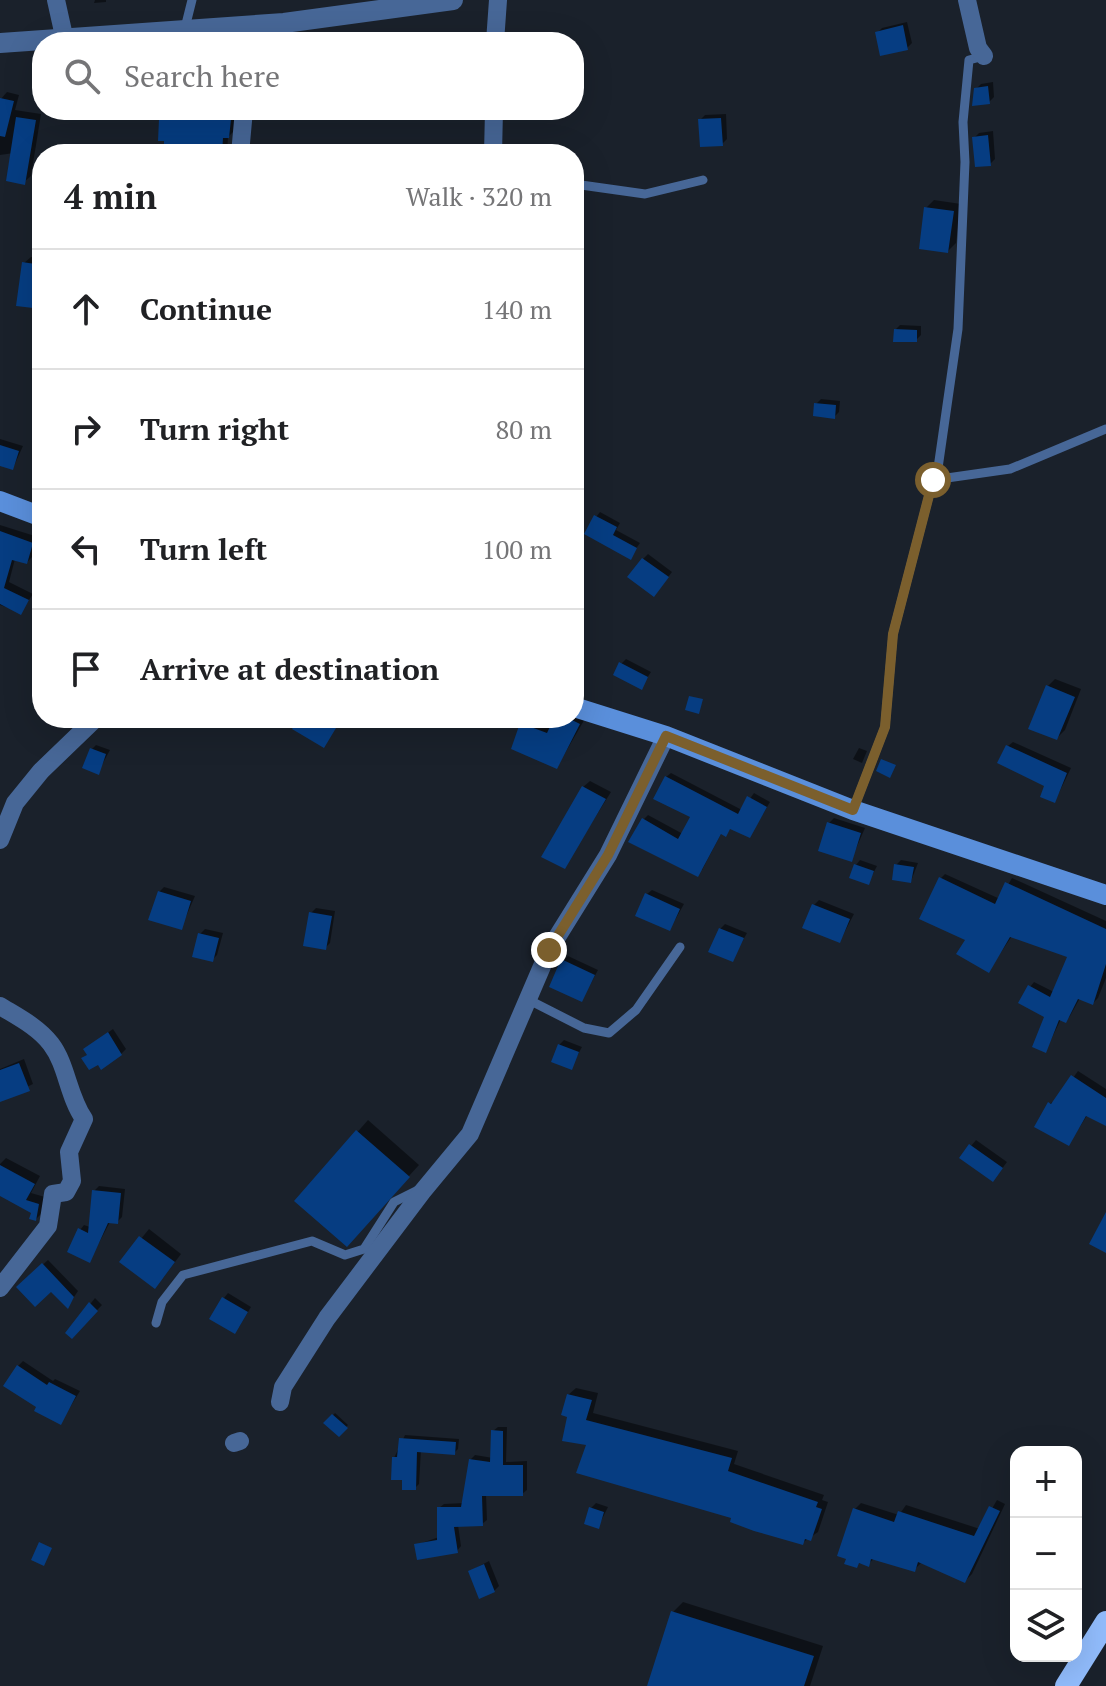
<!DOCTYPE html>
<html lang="en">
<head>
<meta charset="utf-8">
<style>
	body { margin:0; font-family:"PT Serif",serif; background:#f2f2f2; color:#202124 }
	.controls { position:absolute; right:24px; bottom:24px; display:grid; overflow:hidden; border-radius:16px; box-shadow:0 8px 32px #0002 }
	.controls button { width:72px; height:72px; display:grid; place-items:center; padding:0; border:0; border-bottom:2px solid #e0e0e0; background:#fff; color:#202124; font:40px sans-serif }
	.stop { position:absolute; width:24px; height:24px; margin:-18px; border:6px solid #7b5f2d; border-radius:50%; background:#fff }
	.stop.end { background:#7b5f2d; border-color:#fff; box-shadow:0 2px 8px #0008 }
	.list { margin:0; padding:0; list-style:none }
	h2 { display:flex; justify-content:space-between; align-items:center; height:104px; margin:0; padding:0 32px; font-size:34px }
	h2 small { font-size:26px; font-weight:400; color:#757577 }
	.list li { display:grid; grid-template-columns:52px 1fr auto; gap:24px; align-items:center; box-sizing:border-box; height:120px; padding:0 32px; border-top:2px solid #e0e0e0 }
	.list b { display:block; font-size:30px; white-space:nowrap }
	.list em { font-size:26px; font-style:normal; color:#757577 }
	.icon { flex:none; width:44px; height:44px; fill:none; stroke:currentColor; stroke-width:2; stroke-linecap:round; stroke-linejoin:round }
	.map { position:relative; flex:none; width:1106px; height:1686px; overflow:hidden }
	.search { position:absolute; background:#fff; box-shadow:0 8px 32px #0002; left:32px; top:32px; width:552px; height:88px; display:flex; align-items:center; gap:20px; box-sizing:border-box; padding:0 28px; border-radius:32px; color:#757577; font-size:30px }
	.panel { position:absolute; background:#fff; box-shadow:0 8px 32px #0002; left:32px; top:144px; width:552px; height:584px; border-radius:32px }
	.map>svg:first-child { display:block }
</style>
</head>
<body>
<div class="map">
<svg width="1106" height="1686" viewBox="0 0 1106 1686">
	<rect width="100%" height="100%" fill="#1a212b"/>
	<path fill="#0007" d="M95 0H106V2L94 3Z
		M907 22 912 43 907 48 877 33 882 28Z
		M230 36 231 42H202L205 39Z
		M993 82 994 97 989 102 976 89 981 84Z
		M7 92 19 95 15 110 41 114 31 176 24 182 14 153 0 155V100Z
		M160 110H238L235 130 228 137 227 154H166V139H160Z
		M726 114 727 139 722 144 700 120 705 115Z
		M993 131 995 159 990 164 974 138 979 133Z
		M934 200 961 204 956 243 948 251 926 208Z
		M31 257 42 258V292L24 263Z
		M900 325 921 326V335L916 340 895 330Z
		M821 399 840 401 839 412 834 417 816 404Z
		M0 439 23 446 13 468 0 463Z
		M42 465V488L34 485Z
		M600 512 620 523 616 530 640 543 630 557 596 517Z
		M0 525 38 537 33 556 27 562 15 559 9 582 33 594 21 612 0 605Z
		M648 554 672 572 659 589 643 559Z
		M626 659 651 672 641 687 621 664Z
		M1055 679 1081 689 1065 730 1057 738 1047 687Z
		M574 711 586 717 557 767 522 724 532 718 553 726 557 718H574Z
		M1013 742 1071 768 1055 801 1047 785 1008 746Z
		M96 745 110 750 98 772 91 750Z
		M859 748 867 751 862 763 853 759Z
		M671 773 742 810 754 793 770 802 750 836 731 827 725 834 722 832 702 870 643 820 648 815 683 834 693 816 666 777Z
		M590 781 611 792 564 867 583 787Z
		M834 818 865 828 851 860 829 823Z
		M860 860 877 866 868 883 856 865Z
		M901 860 918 863 911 881 896 865Z
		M945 874 1000 899 1012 878 1106 921V978L1098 998 1093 1003 1080 998 1070 1016 1066 1021 1061 1019 1046 1050V1016L1030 987 1034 982 1054 992 1069 956 1012 936 989 970 967 939 940 879Z
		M164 887 195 896 181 928 159 892Z
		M652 890 684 904 670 929 647 894Z
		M819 900 854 914 840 941 814 905Z
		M316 908 335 911 330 943 325 948 311 913Z
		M725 924 747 933 732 960 720 929Z
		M205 929 223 933 217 955 212 960 200 934Z
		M568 956 598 970 582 1000 563 961Z
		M113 1029 126 1049 121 1054H88L85 1049Z
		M564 1040 582 1047 571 1067 559 1045Z
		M24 1059 33 1084 0 1100V1069Z
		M1078 1071 1106 1089V1124L1088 1114 1069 1144 1049 1104 1057 1100Z
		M368 1120 419 1165 357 1233 297 1201Z
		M976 1140 1007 1162 998 1174 962 1157Z
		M6 1158 40 1176 31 1193 45 1197 43 1212 36 1219 33 1212 0 1194V1164Z
		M99 1186 125 1189 122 1217 117 1222H110L90 1260 80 1230 84 1225 90 1227 94 1191Z
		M149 1229 181 1254 163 1278 122 1262Z
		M48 1260 78 1291 68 1306 51 1290 18 1287Z
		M228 1293 251 1307 239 1327 224 1298Z
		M95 1298 102 1305 72 1336 68 1332Z
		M23 1361 53 1381 55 1379 80 1391 61 1422 38 1407 18 1366Z
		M576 1388 598 1393 593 1413 738 1451 734 1464 824 1495 822 1500 828 1502 818 1532 802 1543 734 1517 588 1444 569 1415 568 1395Z
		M335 1413 348 1425 339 1434 326 1423Z
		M498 1427H507L506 1462 527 1461V1490L522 1494H486L487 1520 482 1524 458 1525 461 1546 457 1551 416 1545 439 1537V1508L444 1504 464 1503 470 1460 475 1455 493 1458V1431Z
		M405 1435 459 1439 458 1449 454 1453 421 1450 419 1484 415 1488 405 1478 394 1458Z
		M997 1500 1005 1504 972 1574 965 1581 921 1563 914 1570 875 1558 868 1564 847 1562 855 1509 861 1503 899 1515 906 1505 980 1529Z
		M596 1503 608 1507 598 1527 591 1508Z
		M489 1561 499 1586 494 1591 470 1571Z
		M683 1602 823 1646 810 1686H649L673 1612Z"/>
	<path fill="#063d82" d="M903 25 908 50 880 56 875 32Z
		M988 86 990 104 972 106 974 88Z
		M0 98 14 101 5 137 0 136Z
		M200 110H232L229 138H223L222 154H164V141H158L159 119 200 120Z
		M16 117 36 120 25 185 6 181Z
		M721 118 723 146 700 147 698 119Z
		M988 135 991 166 975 167 972 137Z
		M924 207 954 211 948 253 919 249Z
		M22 262 42 265V309L16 306Z
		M894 329 917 330V342H893Z
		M814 403 836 405 835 419 813 416Z
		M0 445 19 451 13 470 0 466Z
		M594 515 617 527 613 535 637 548 631 560 584 534Z
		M0 531 33 543 27 564 12 560 4 588 29 600 21 615 0 604Z
		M642 558 669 577 654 597 627 577Z
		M619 662 648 677 642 690 613 675Z
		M1046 685 1075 697 1057 740 1028 729Z
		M689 696 703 699 699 714 685 710Z
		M299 718H342L324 748 292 729Z
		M554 718H568L580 724 557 769 511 749 520 723 547 733Z
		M1006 745 1067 773 1055 803 1040 797 1044 786 997 763Z
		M90 748 106 754 99 775 82 768Z
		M881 759 896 765 890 778 876 771Z
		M665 776 738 814 747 796 767 807 750 838 730 829 726 837 721 834 698 877 628 842 642 818 678 839 690 817 653 799Z
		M582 786 606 799 565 869 541 857Z
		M827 822 861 833 852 862 818 851Z
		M854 864 874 871 869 885 849 878Z
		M894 864 914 867 911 883 892 880Z
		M939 877 995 904 1005 882 1106 929V964L1093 1005 1078 999 1066 1023 1059 1020 1046 1053 1032 1047 1044 1017 1018 1003 1028 985 1050 997 1067 957 1010 937 989 973 956 954 965 940 919 919Z
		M158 891 191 901 182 930 148 920Z
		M645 893 680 909 670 931 635 916Z
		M812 904 850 919 840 943 802 928Z
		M309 912 332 916 326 950 303 946Z
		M719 928 744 938 733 962 708 952Z
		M198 933 219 938 213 962 192 957Z
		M561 959 595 975 582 1002 549 987Z
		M108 1032 122 1055 101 1070 98 1065 89 1070 81 1058 87 1055 83 1049Z
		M558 1044 579 1052 572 1070 551 1062Z
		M19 1063 30 1091 0 1102V1070Z
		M1071 1075 1106 1098V1126L1086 1116 1069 1146 1034 1127 1048 1102 1051 1104Z
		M356 1130 410 1177 347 1247 294 1201Z
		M969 1144 1003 1168 993 1182 959 1158Z
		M0 1165 35 1184 26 1200 39 1204 36 1221 29 1219 31 1213 0 1196Z
		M92 1190 121 1193 118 1224 108 1223 90 1263 67 1252 78 1228 88 1233Z
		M1106 1212V1253L1089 1244Z
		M139 1236 175 1262 155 1289 119 1262Z
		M42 1263 74 1297 68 1309 51 1292 35 1307 16 1287Z
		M222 1297 248 1312 235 1334 209 1319Z
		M89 1302 98 1311 72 1339 65 1333Z
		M17 1365 47 1385 49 1382 76 1396 61 1425 34 1411 36 1407 3 1386Z
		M567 1394 592 1400 586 1420 732 1458 728 1471 818 1502 816 1507 822 1509 811 1541 805 1539 803 1545 754 1531 730 1522 731 1518 576 1473 586 1445 562 1441 567 1417 561 1415Z
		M332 1414 348 1428 339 1437 323 1423Z
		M491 1430 503 1431V1465H523V1496H482L483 1526 454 1527 458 1553 417 1560 414 1544 437 1540V1507H461L469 1459 490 1462Z
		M399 1438 456 1442 455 1455 417 1452 416 1490H402V1480H391L392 1457H397Z
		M989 1506 1000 1511 965 1583 918 1562 915 1572 871 1559 869 1567 859 1563 857 1568 844 1564 846 1559 837 1556 853 1508 894 1522 898 1511 974 1536Z
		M589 1507 604 1512 599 1529 584 1524Z
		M39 1542 52 1548 44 1566 31 1560Z
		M484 1564 495 1592 479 1599 468 1571Z
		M671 1611 814 1656 804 1686H647Z"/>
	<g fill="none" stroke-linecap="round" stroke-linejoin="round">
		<path stroke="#476797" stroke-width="9" d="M185 28 192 0
			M574 184 645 194 703 180
			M933 480 938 468 958 329 965 162 963 122 969 60 984 56
			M853 810 885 727 893 634 933 480 1010 469 1106 429
			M529 1000 584 1028 609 1033 636 1010 680 947
			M156 1323 162 1302 183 1275 312 1241 345 1255 364 1249 394 1202 418 1190"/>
		<path stroke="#476797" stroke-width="18" d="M56 0 64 36
			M967 0 978 48 984 56
			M495 42 498 0
			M240 154 244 110
			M493 154 494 110
			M574 476V487
			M0 840 15 803 41 771 96 718
			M0 1006C18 1017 38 1027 51 1044 67 1065 68 1096 84 1119L69 1152 72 1181 66 1192 53 1194 48 1226 0 1288
			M280 1402 283 1387 327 1318 422 1192 470 1134 549 950 608 855 666 736
			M234 1443 240 1441"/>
		<path stroke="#476797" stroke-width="20" d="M0 43 284 23 453 0"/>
		<path stroke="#5a8fdb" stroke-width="20" d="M0 501 42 517
			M574 707 666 736 853 810 1106 895"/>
		<path stroke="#91bcfc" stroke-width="22" d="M1066 1686 1106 1622"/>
	</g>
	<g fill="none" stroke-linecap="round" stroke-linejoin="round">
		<path stroke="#7b5f2d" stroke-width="10" d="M549 950 608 855 666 736 853 810 885 727 893 634 933 480"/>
	</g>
</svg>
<div class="controls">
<button>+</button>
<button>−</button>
<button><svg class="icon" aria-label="layers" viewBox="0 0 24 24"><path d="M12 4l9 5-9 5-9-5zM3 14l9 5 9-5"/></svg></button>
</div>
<div class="stop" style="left:933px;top:480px"></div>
<div class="stop end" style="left:549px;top:950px"></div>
<div class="search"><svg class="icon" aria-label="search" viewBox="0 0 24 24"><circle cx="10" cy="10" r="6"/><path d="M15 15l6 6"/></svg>Search here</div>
<section class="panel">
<h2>4 min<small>Walk · 320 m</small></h2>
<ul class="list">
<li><svg class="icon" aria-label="ahead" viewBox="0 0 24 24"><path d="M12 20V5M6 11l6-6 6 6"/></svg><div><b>Continue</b></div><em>140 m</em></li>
<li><svg class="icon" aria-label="right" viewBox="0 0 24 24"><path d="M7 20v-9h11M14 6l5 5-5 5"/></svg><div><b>Turn right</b></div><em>80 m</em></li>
<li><svg class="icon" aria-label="left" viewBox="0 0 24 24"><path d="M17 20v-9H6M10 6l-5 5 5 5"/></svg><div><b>Turn left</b></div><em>100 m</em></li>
<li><svg class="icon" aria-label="arrive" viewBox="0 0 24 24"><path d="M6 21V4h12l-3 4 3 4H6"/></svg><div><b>Arrive at destination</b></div></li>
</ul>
</section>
</div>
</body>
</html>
